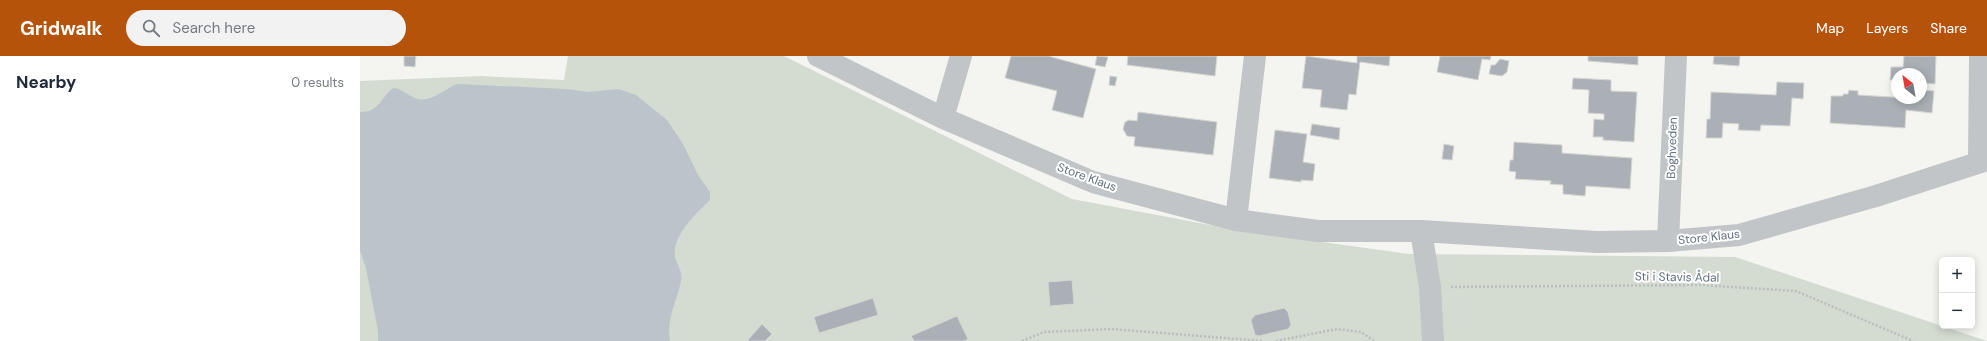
<!DOCTYPE html>
<html lang="en">
<head>
<meta charset="utf-8">
<style>
	body { margin:0; font-family:"DM Sans",sans-serif; background:#f2f2f3; color:#1f2937 }
	.controls { position:absolute; right:12px; bottom:12px; display:grid; overflow:hidden; border-radius:6px; box-shadow:0 2px 10px #0003 }
	.controls button { width:36px; height:36px; display:grid; place-items:center; padding:0; border:0; border-bottom:1px solid #e0e1e3; background:#fff; color:#1f2937; font:20px sans-serif }
	.compass { position:absolute; left:1531px; top:12px; width:36px; height:36px; border-radius:50%; background:#fff; box-shadow:0 2px 10px #0003; rotate:329deg }
	.list { margin:0; padding:0; list-style:none }
	h2 { display:flex; justify-content:space-between; align-items:center; height:52px; margin:0; padding:0 16px; font-size:17px }
	h2 small { font-size:13px; font-weight:400; color:#747a83 }
	.icon { flex:none; width:22px; height:22px; fill:none; stroke:currentColor; stroke-width:2; stroke-linecap:round; stroke-linejoin:round }
	.map { position:relative; flex:none; width:1627px; height:285px; overflow:hidden }
	header { display:flex; align-items:center; gap:24px; box-sizing:border-box; height:56px; padding:0 20px; background:#b45309; color:#fff }
	header strong { font-size:19px }
	nav { display:flex; gap:22px; margin-inline-start:auto; font-size:14px }
	.search { width:280px; height:36px; background:#f2f2f3; display:flex; align-items:center; gap:10px; box-sizing:border-box; padding:0 14px; border-radius:22px; color:#747a83; font-size:15px }
	main { display:flex }
	aside { flex:1; background:#fff }
	.map>svg:first-child { display:block }
</style>
</head>
<body>
<header>
<strong>Gridwalk</strong>
<div class="search"><svg class="icon" aria-label="search" viewBox="0 0 24 24"><circle cx="10" cy="10" r="6"/><path d="M15 15l6 6"/></svg>Search here</div>
<nav><a>Map</a><a>Layers</a><a>Share</a></nav>
</header>
<main>
<aside>
<h2>Nearby<small>0 results</small></h2>
<ul class="list">
</ul>
</aside>
<div class="map">
<svg width="1627" height="285" viewBox="0 0 1627 285">
	<rect width="100%" height="100%" fill="#f4f4f0"/>
	<path fill="#d4dbd1" d="M208 0H424L712 143 882 175 1049 198 1375 201 1627 285H0V25L121 20 204 24Z"/>
	<path fill="#bac4ca" d="M97 28 206 33 228 36 258 33 276 39 307 64 323 88 338 119 350 136V144C336 158 312 179 315 201 317 210 323 215 321 225 317 245 306 263 310 285H18V275L6 212 0 195V56C20 56 20 42 33 32 41 32 46 38 53 41 68 50 84 33 97 28Z"/>
	<path fill="#aab0b5" stroke="#d5d5d3" d="M44 0H56L55 11 44 10Z
		M651 0H688L736 13 723 62 692 54 697 35 645 22Z
		M737 0 748 1 745 11 735 9Z
		M768 0H857L855 20 767 9Z
		M946 0 997 7V0H1030L1029 10 1000 6 996 39 989 38 987 54 960 51 962 34 942 32Z
		M1080 0H1131L1130 4 1122 3 1118 24 1077 16Z
		M1228 0H1278V9L1228 5Z
		M1354 0H1380L1379 10 1353 8Z
		M1544 0H1576L1575 28 1561 27V18H1537V24H1530L1531 11H1543Z
		M1140 3 1149 5 1147 16 1142 20 1129 18 1131 9H1135Z
		M750 20 757 21 755 30 749 29Z
		M1213 22 1251 24V35L1277 36 1274 86 1243 84V81H1233L1234 63 1244 64V58L1228 57 1229 34 1212 33Z
		M1417 26 1444 27 1443 43 1432 42 1430 70 1401 69 1400 75 1378 74 1379 68 1363 67 1362 82H1346L1347 63H1350L1351 36 1416 39Z
		M1489 34 1498 35V39L1547 42V44L1549 42H1561V34L1574 35 1572 57 1546 54 1545 72 1470 67 1471 40H1483V38H1488Z
		M778 56 857 66 853 99 774 90 775 81 767 80 763 73 765 66 769 64 777 65Z
		M952 68 980 72 979 84 950 79Z
		M915 74 947 78 943 106 955 108 953 125 941 124V126L909 122Z
		M1154 86 1202 89V97L1272 102 1270 133 1226 130 1225 140 1203 138V129L1190 128 1191 125 1155 123 1156 116 1149 115 1150 104H1153Z
		M1084 88 1094 90 1092 104 1082 103Z
		M712 224 714 248 690 250 688 226Z
		M513 242 518 259 459 277 454 261Z
		M924 252 928 256 931 269 928 273 899 280 895 279 891 264 895 259Z
		M597 260 608 283 604 285H554L551 280Z
		M402 268 412 278 405 285H387Z"/>
	<g fill="none" stroke-linecap="round" stroke-linejoin="round">
		<path stroke="#bbbdbf" stroke-width="2.5" stroke-dasharray="2 2" stroke-linecap="butt" d="M1091 231 1341 229 1436 235 1553 285
			M662 285 684 276 751 273 903 285
			M916 285 977 273 1001 276 1014 285"/>
		<path stroke="#c1c5c8" stroke-width="22" d="M458 0 583 62 733 126 876 164 958 175H1061L1237 186 1308 185 1379 179 1516 140 1627 104
			M583 62 601 0
			M1619 105 1620 0
			M876 164 895 0
			M1061 175 1070 231 1073 285
			M1308 185 1316 0"/>
	</g>
	<g text-anchor="middle" dominant-baseline="central" stroke-width="4" stroke-linejoin="round" paint-order="stroke">
		<g font-size="12" fill="#637280" stroke="#fff">
			<text transform="translate(1312 92) rotate(-88)">Boghveden</text>
			<text transform="translate(727 121) rotate(20)">Store Klaus</text>
			<text transform="translate(1349 181) rotate(-6)">Store Klaus</text>
			<text transform="translate(1317 221) rotate(1)">Sti i Stavis Ådal</text>
		</g>
	</g>
</svg>
<div class="controls">
<button>+</button>
<button>−</button>
</div>
<svg class="compass" viewBox="-18 -18 36 36"><path d="M0-13l5 13h-10z" fill="#e53935"/><path d="M0 13l5-13h-10z" fill="#747a83"/></svg>
</div>
</main>
</body>
</html>
